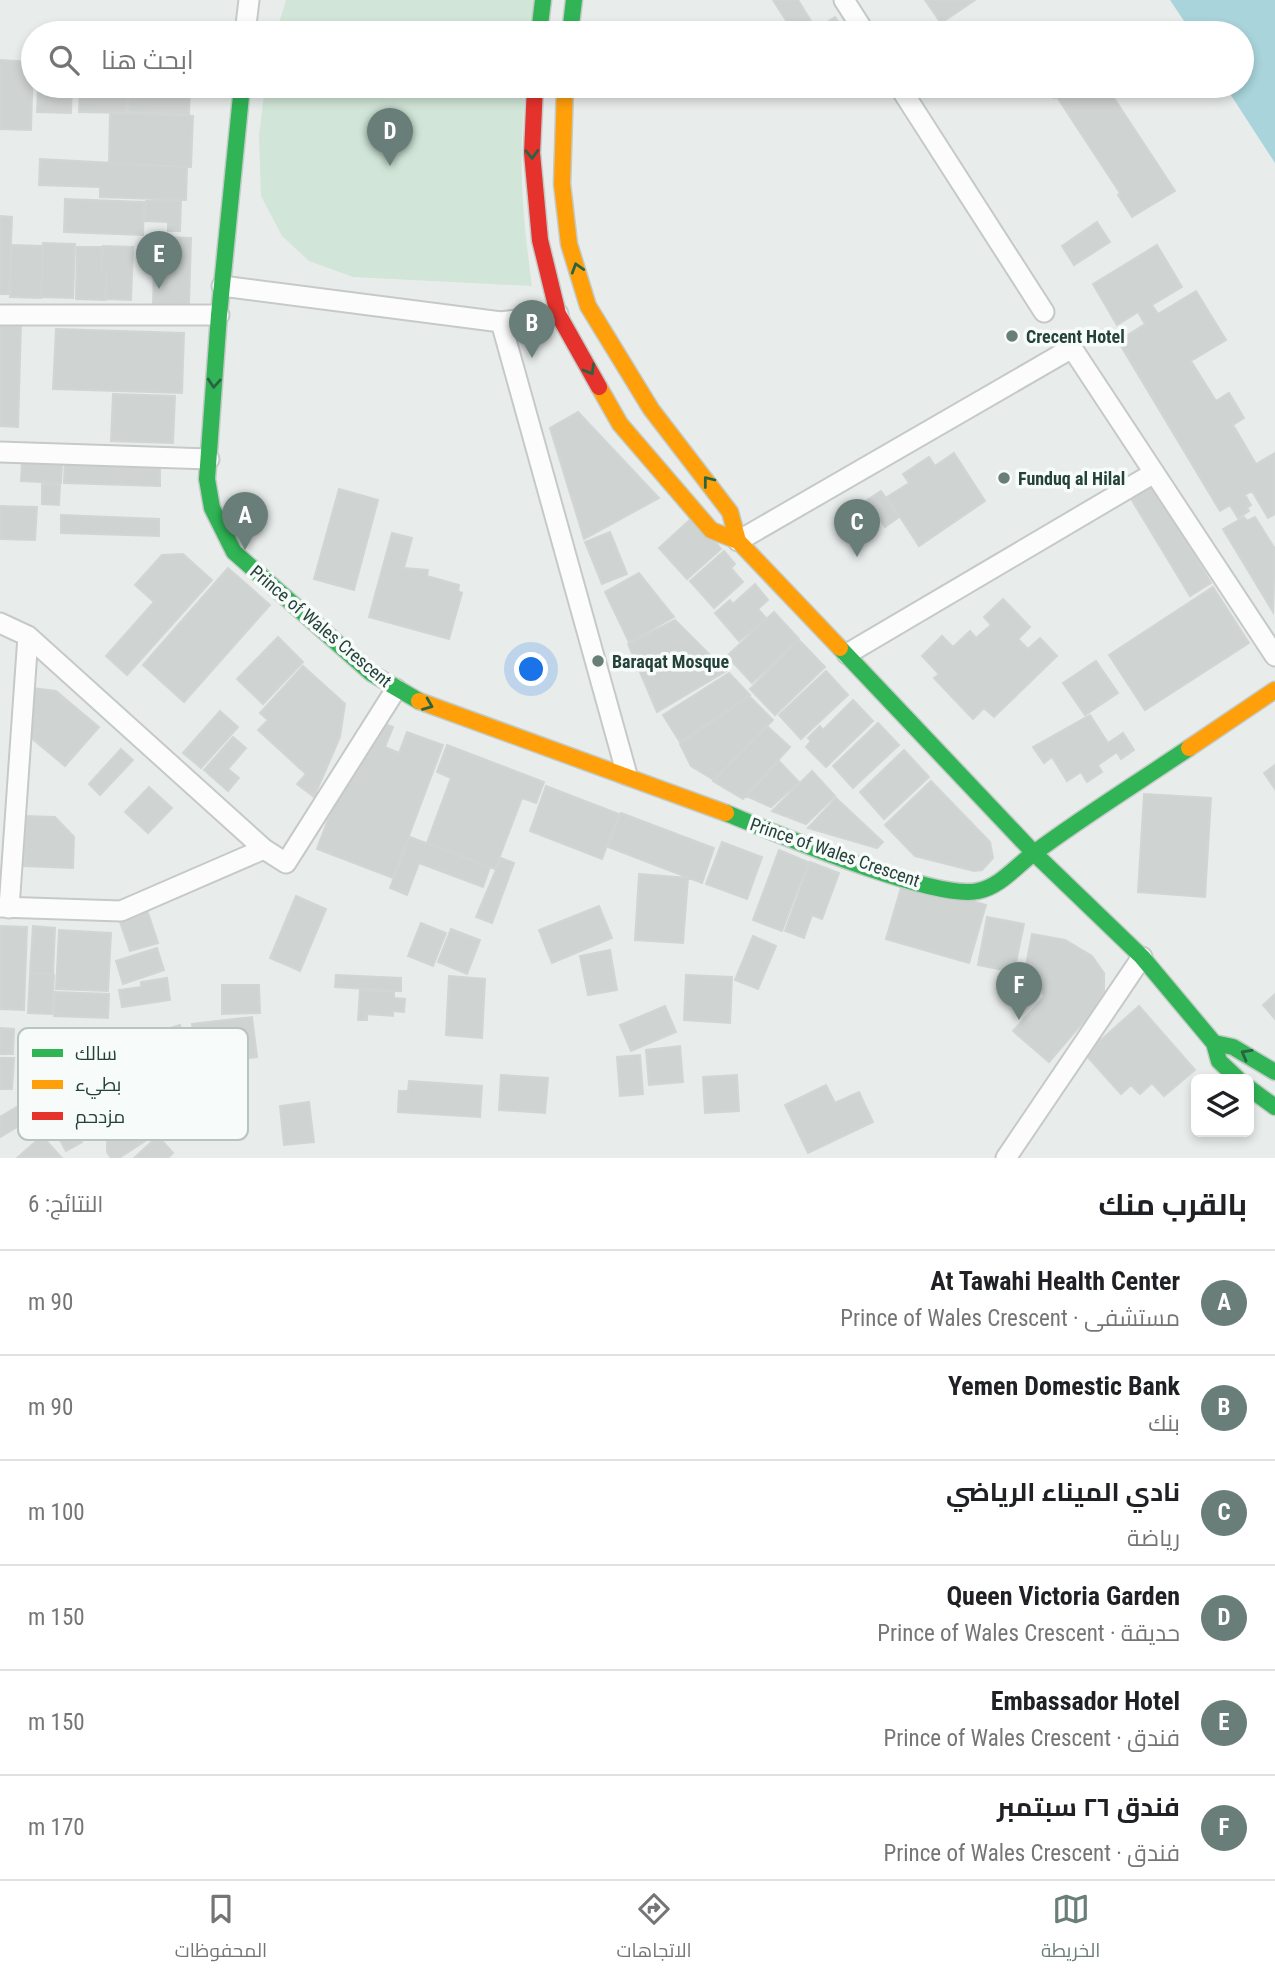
<!DOCTYPE html>
<html lang="ar">
<head>
<meta charset="utf-8">
<style>
	body { margin:0; font-family:"Roboto Condensed",Cairo,sans-serif; background:#f2f2f2; color:#202124; direction:rtl }
	.controls { position:absolute; right:21px; bottom:21px; display:grid; overflow:hidden; border-radius:10px; box-shadow:0 4px 10px #0003 }
	.controls button { width:63px; height:63px; display:grid; place-items:center; padding:0; border:0; border-bottom:2px solid #e0e0e0; background:#fff; color:#202124; font:35px sans-serif }
	.you { position:absolute; left:532px; top:670px; width:24px; height:24px; margin:-18px; border:5px solid #fff; border-radius:50%; background:#1a73e8; box-shadow:0 0 0 10px #1a73e833 }
	.badge { display:grid; place-items:center; width:46px; height:46px; border-radius:50%; background:#697e78; color:#fff; font-size:23px; font-weight:700 }
	.pin { position:absolute; translate:-50% -58px; filter:drop-shadow(0 2px 4px #0008) }
	.pin::after { content:''; position:absolute; top:37px; width:24px; height:21px; background:inherit; clip-path:polygon(0 0,100% 0,50% 100%) }
	.list { margin:0; padding:0; list-style:none }
	h2 { display:flex; justify-content:space-between; align-items:center; height:91px; margin:0; padding:0 28px; font-size:30px }
	h2 small { font-size:23px; font-weight:400; color:#757577 }
	.list li { display:grid; grid-template-columns:46px 1fr auto; gap:21px; align-items:center; box-sizing:border-box; height:105px; padding:0 28px; border-top:2px solid #e0e0e0 }
	.list b { display:block; font-size:26px; white-space:nowrap }
	.list p { margin:0; font-size:23px; white-space:nowrap; color:#757577 }
	.list em { font-size:23px; font-style:normal; color:#757577 }
	.icon { flex:none; width:38px; height:38px; fill:none; stroke:currentColor; stroke-width:2; stroke-linecap:round; stroke-linejoin:round }
	.map { position:relative; flex:none; width:1275px; height:1158px; overflow:hidden; direction:ltr }
	.search { position:absolute; background:#fff; box-shadow:0 4px 10px #0003; left:21px; right:21px; top:21px; height:77px; display:flex; align-items:center; gap:18px; box-sizing:border-box; padding:0 24px; border-radius:38px; color:#757577; font-size:26px }
	.sheet { height:721px; background:#fff }
	nav { display:flex; justify-content:space-around; align-items:center; box-sizing:border-box; height:98px; border-top:2px solid #e0e0e0; background:#fff; font-size:19px; color:#757577 }
	nav a { display:grid; justify-items:center; gap:4px }
	nav .on { color:#697e78 }
	.map>svg:first-child { display:block }
</style>
</head>
<body>
<div class="map">
<svg width="1275" height="1158" viewBox="0 0 1275 1158">
	<rect width="100%" height="100%" fill="#e8edeb"/>
	<path fill="#d1e6d8" d="M286 0H536L532 33H276Z
		M265 86H526C518 159 522 214 532 286L353 277 309 261 282 236 261 196 259 136Z"/>
	<path fill="#a9d4db" d="M1170 0H1275V163L1225 86H1242V33H1192Z"/>
	<path fill="#cfd4d2" stroke="#d1d6d4" stroke-width="2" d="M773 0H798L816 29 835 17 846 33H794Z
		M925 0H975L941 23Z
		M0 60 33 62 31 130 0 129Z
		M38 86H72L71 113 37 112Z
		M80 86H95V95L113 96V86H127L126 113 79 112Z
		M129 86H190L189 114 128 112Z
		M827 86H852L834 97Z
		M1046 86H1106L1175 191 1132 217 1118 195 1120 193 1057 97 1054 98Z
		M110 113 193 116 191 167 109 164Z
		M40 159 187 167 186 200 100 197V187L39 185Z
		M65 199 144 202 143 235 64 232Z
		M146 200 181 201 180 231H168V222L145 221Z
		M0 216 12 217 9 294H0Z
		M1097 222 1110 242 1074 265 1062 246Z
		M155 237 191 238 189 305 153 304Z
		M43 243 75 244 73 298 41 297Z
		M12 245 43 246 41 298 10 297Z
		M1157 245 1182 287 1152 305 1158 314 1196 291 1226 340 1191 361 1216 401 1229 393 1244 418 1233 425 1256 464 1275 453V514L1268 518 1252 491 1245 495 1251 505 1247 508 1249 511 1238 518 1230 505 1220 511 1118 341 1145 324 1138 312 1117 325 1093 284Z
		M103 246 133 247 131 300 106 299 107 272 102 271Z
		M77 247H102L101 272H106L105 300 76 299Z
		M0 324 21 325 18 427 0 426Z
		M56 329 184 333 182 393 53 389Z
		M113 394 175 396 173 443 111 441Z
		M578 412 659 498 584 539 550 428Z
		M954 453 985 501 919 546 887 497 909 483 903 474 929 457 935 466Z
		M65 459 160 463V486L64 483Z
		M22 461 62 463 61 483 21 481Z
		M42 484 60 485 59 505 42 504Z
		M1151 484 1211 583 1190 596 1130 497Z
		M339 489 378 500 354 590 314 579Z
		M881 491 899 517 885 527 867 500Z
		M0 506 37 507 35 540 0 539Z
		M61 515 159 519V536L61 533Z
		M694 516 721 549 687 579 659 548Z
		M1244 517 1247 521 1255 517 1275 549 1273 612 1223 529Z
		M610 532 627 574 602 584 585 542Z
		M392 533 412 538 404 568 428 570 427 576 459 585 458 591 462 593 449 639 369 617Z
		M724 551 735 564 731 568 743 582 714 608 690 581Z
		M183 554 212 580 127 675 106 656 154 602 135 585 162 555Z
		M228 568 270 605 184 702 143 665Z
		M639 573 674 617 629 642 605 592Z
		M755 584 768 600 758 609 766 618 739 641 715 613 730 600 733 604Z
		M1213 587 1249 643 1145 710 1109 655Z
		M1003 599 1030 627 1018 639 1028 649 1040 638 1057 656 994 717 984 708 973 719 934 678 939 674 922 656 942 636 953 647 970 631 976 638 991 625 984 617Z
		M774 612 799 639 752 683 727 656Z
		M675 620 726 671 657 712 628 644Z
		M278 637 303 662 263 704 237 679Z
		M799 640 825 667 775 715 750 689Z
		M1096 661 1118 693 1085 715 1063 683Z
		M303 666 345 704 340 737 314 797 297 784 306 774 258 730 268 720 260 713Z
		M826 671 848 695 801 739 779 715Z
		M729 673 750 695 680 742 663 715Z
		M32 688 56 691 99 727 65 766 23 731Z
		M749 696 773 720 714 780 691 766 680 744Z
		M853 700 873 721 826 767 806 747 811 741 808 738 820 726 823 730Z
		M220 711 238 727 201 768 183 753Z
		M1090 715 1108 743 1123 733 1134 750 1121 759 1117 752 1098 765 1102 772 1087 782 1081 772 1067 781 1052 757 1044 763 1033 747Z
		M367 716 393 727 385 747 399 753 407 732 443 745 393 878 317 849Z
		M878 723 899 745 853 788 833 766Z
		M767 726 790 747 743 799 713 781Z
		M233 737 246 748 228 769 239 778 228 791 204 770Z
		M447 745 544 782 536 803 522 798 495 869 427 843 451 778 437 772Z
		M121 749 133 760 100 795 89 784Z
		M904 750 929 777 884 819 860 792Z
		M779 761 799 782 771 807 746 796Z
		M1275 765V789L1264 773Z
		M812 771 835 796 806 824 772 811Z
		M931 781 990 842 993 858 982 870 974 871 915 856 885 825Z
		M546 786 619 814 602 859 530 831Z
		M149 787 172 808 148 833 125 812Z
		M1144 794 1211 798 1205 897 1138 892Z
		M836 798 883 842 877 848 808 828Z
		M621 813 714 848 702 883 608 847Z
		M25 816 55 817 74 837 73 868 24 866Z
		M410 837 490 867 483 887 419 863 407 895 390 888Z
		M722 842 762 857 747 899 706 884Z
		M779 850 808 862 782 931 753 920Z
		M501 858 514 863 492 923 476 917Z
		M810 862 839 873 822 919 812 915 804 938 785 931Z
		M639 874 688 878 683 943 635 940Z
		M903 881 986 905 969 963 886 939Z
		M296 896 326 909 300 971 270 958Z
		M599 906 612 938 552 963 539 930Z
		M147 910 158 943 130 951 119 919Z
		M987 917 1024 924 1014 972 978 965Z
		M421 923 446 933 433 966 408 956Z
		M0 926 27 927 24 1010 0 1009Z
		M33 926 55 928 53 974 30 973Z
		M451 929 480 940 467 974 438 962Z
		M59 930 111 933 108 991 56 989Z
		M1032 934 1065 940 1092 956 1104 973V993L1097 1006 1049 1062 1013 1031 1044 997 1040 984 1023 981Z
		M753 936 776 946 758 989 735 980Z
		M157 948 164 970 123 984 116 961Z
		M610 950 617 990 588 995 580 956Z
		M30 974 54 975 52 1014 28 1013Z
		M336 975 401 978V991L335 987Z
		M686 975 732 977 730 1023 684 1020Z
		M449 976 485 979 482 1038 446 1035Z
		M167 978 170 1000 122 1007 119 990 141 987V982Z
		M222 985H259L260 1013 222 1014Z
		M360 990 394 992V998L405 999 404 1012 393 1011V1016L367 1014V1020H358Z
		M55 992 109 994 108 1018 54 1016Z
		M1275 994V1019L1263 1005Z
		M665 1006 676 1032 631 1051 620 1025Z
		M1139 1006 1195 1070 1164 1096 1152 1083 1140 1094 1131 1085 1121 1094 1085 1054Z
		M252 1017 257 1057 197 1065 192 1024Z
		M180 1025 191 1066 164 1073 153 1033Z
		M0 1028 14 1029 13 1054H0Z
		M680 1046 683 1082 649 1085 646 1050Z
		M640 1055 643 1094 620 1096 617 1057Z
		M0 1058H14L12 1089H0Z
		M501 1075 548 1078 545 1113 499 1110Z
		M737 1075 739 1111 705 1113 703 1077Z
		M409 1081 482 1086 480 1117 398 1112 399 1091H408Z
		M826 1085 835 1103 859 1092 873 1122 808 1153 785 1105Z
		M25 1102 34 1117 0 1137V1117Z
		M309 1102 314 1142 284 1145 280 1106Z
		M139 1107 156 1134 119 1158H111L107 1152V1128Z
		M66 1111 82 1142 66 1151 49 1121Z
		M42 1136 61 1157 17 1158Z
		M158 1136 173 1153 168 1158H134Z"/>
	<g fill="none" stroke-linecap="round" stroke-linejoin="round">
		<defs>
			<path id="street" d="M844 0 865 33
				M245 33 249 0
				M899 86 1044 312
				M222 286 501 322 558 314
				M0 315H219
				M501 322 627 775
				M0 452 209 459
				M738 541 1072 348 1275 656
				M0 623 28 636 264 849 286 863 396 689
				M847 654 1154 473
				M0 907 121 911 264 849
				M9 908 28 636
				M1006 1158 1142 957"/>
			<path id="fast" d="M539 33 543 0
				M570 33 574 0
				M242 86 219 315 207 479 212 508 234 552 371 673 419 701
				M840 648 1034 853 1142 957 1214 1043 1219 1061 1238 1079
				M726 813C773 832 935 901 978 891 1001 886 1016 866 1034 853 1084 816 1137 783 1189 748
				M1214 1043 1233 1047 1275 1072
				M1249 1088 1275 1107"/>
			<path id="slow" d="M565 86 562 184 569 244 588 306 651 409 730 512 738 541
				M599 387 620 424 711 530 738 541 840 648
				M419 701 726 813
				M1189 748 1275 690"/>
			<path id="jam" d="M535 86 532 153 540 240 558 314 599 387"/>
		</defs>
		<use href="#street" stroke="#c5cac8" stroke-width="23"/>
		<use href="#fast" stroke="#c3cbc8" stroke-width="19"/>
		<use href="#slow" stroke="#c3cbc8" stroke-width="19"/>
		<use href="#jam" stroke="#c3cbc8" stroke-width="19"/>
		<use href="#street" stroke="#fcfcfc" stroke-width="19"/>
		<use href="#fast" stroke="#30b455" stroke-width="16"/>
		<use href="#slow" stroke="#ff9f0a" stroke-width="16"/>
		<use href="#jam" stroke="#e5322d" stroke-width="16"/>
	</g>
	<defs><path id="oneway-chevron" d="M-2-3.5L2.5 0L-2 3.5" fill="none" stroke-width="1.6" stroke-linecap="round" stroke-linejoin="round" transform="scale(1.75)"/></defs>
	<g stroke="#286442">
		<use href="#oneway-chevron" transform="translate(532 154) rotate(88)"/>
		<use href="#oneway-chevron" transform="translate(577 268) rotate(-107)"/>
		<use href="#oneway-chevron" transform="translate(590 370) rotate(60)"/>
		<use href="#oneway-chevron" transform="translate(214 383) rotate(94)"/>
		<use href="#oneway-chevron" transform="translate(708 481) rotate(-128)"/>
		<use href="#oneway-chevron" transform="translate(428 705) rotate(22)"/>
		<use href="#oneway-chevron" transform="translate(1246 1054) rotate(-151)"/>
	</g>
	<g fill="#697e78" stroke="#f7fbf9" stroke-width="2.5">
		<circle cx="1012" cy="336" r="7"/>
		<circle cx="1004" cy="478" r="7"/>
		<circle cx="598" cy="661" r="7"/>
	</g>
	<g text-anchor="middle" dominant-baseline="central" stroke-width="7" stroke-linejoin="round" paint-order="stroke">
		<g font-size="18" font-weight="bold" fill="#24423a" stroke="#f7fbf9" text-anchor="start">
			<text x="1026" y="336">Crecent Hotel</text>
			<text x="1018" y="478">Funduq al Hilal</text>
			<text x="612" y="661">Baraqat Mosque</text>
		</g>
		<g font-size="18" fill="#24423a" stroke="#f7fbf9">
			<text transform="translate(321 626) rotate(40)">Prince of Wales Crescent</text>
			<text transform="translate(835 852) rotate(19)">Prince of Wales Crescent</text>
		</g>
	</g>
	<rect x="18" y="1028" width="230" height="112" rx="10" fill="#f7fbf9" stroke="#b8c4c0" stroke-width="2"/>
	<rect x="32" y="1049" width="31" height="8" fill="#30b455"/>
	<rect x="32" y="1080" width="31" height="9" fill="#ff9f0a"/>
	<rect x="32" y="1112" width="31" height="8" fill="#e5322d"/>
	<g font-size="19" fill="#24423a">
		<text x="75" y="1060">سالك</text>
		<text x="75" y="1091">بطيء</text>
		<text x="75" y="1123">مزدحم</text>
	</g>
</svg>
<div class="controls">
<button><svg class="icon" aria-label="layers" viewBox="0 0 24 24"><path d="M12 4l9 5-9 5-9-5zM3 14l9 5 9-5"/></svg></button>
</div>
<div class="you"></div>
<div class="pin badge" style="left:245px;top:550px">A</div>
<div class="pin badge" style="left:532px;top:358px">B</div>
<div class="pin badge" style="left:857px;top:557px">C</div>
<div class="pin badge" style="left:390px;top:166px">D</div>
<div class="pin badge" style="left:159px;top:289px">E</div>
<div class="pin badge" style="left:1019px;top:1020px">F</div>
<div class="search"><svg class="icon" aria-label="search" viewBox="0 0 24 24"><circle cx="10" cy="10" r="6"/><path d="M15 15l6 6"/></svg>ابحث هنا</div>
</div>
<section class="sheet">
<h2>بالقرب منك<small>النتائج: 6</small></h2>
<ul class="list">
<li><span class="badge">A</span><div><b>At Tawahi Health Center</b><p>مستشفى · Prince of Wales Crescent</p></div><em>90 m</em></li>
<li><span class="badge">B</span><div><b>Yemen Domestic Bank</b><p>بنك</p></div><em>90 m</em></li>
<li><span class="badge">C</span><div><b>نادي الميناء الرياضي</b><p>رياضة</p></div><em>100 m</em></li>
<li><span class="badge">D</span><div><b>Queen Victoria Garden</b><p>حديقة · Prince of Wales Crescent</p></div><em>150 m</em></li>
<li><span class="badge">E</span><div><b>Embassador Hotel</b><p>فندق · Prince of Wales Crescent</p></div><em>150 m</em></li>
<li><span class="badge">F</span><div><b>فندق ۲٦ سبتمبر</b><p>فندق · Prince of Wales Crescent</p></div><em>170 m</em></li>
</ul>
</section>
<nav>
<a class="on"><svg class="icon" aria-label="map" viewBox="0 0 24 24"><path d="M3 6l6-2 6 2 6-2v14l-6 2-6-2-6 2zM9 4v14M15 6v14"/></svg>الخريطة</a>
<a><svg class="icon" aria-label="directions" viewBox="0 0 24 24"><path d="M12 3l9 9-9 9-9-9zM9 14v-3h6M13 9l2 2-2 2"/></svg>الاتجاهات</a>
<a><svg class="icon" aria-label="saved" viewBox="0 0 24 24"><path d="M7 4h10v16l-5-4-5 4z"/></svg>المحفوظات</a>
</nav>
</body>
</html>
